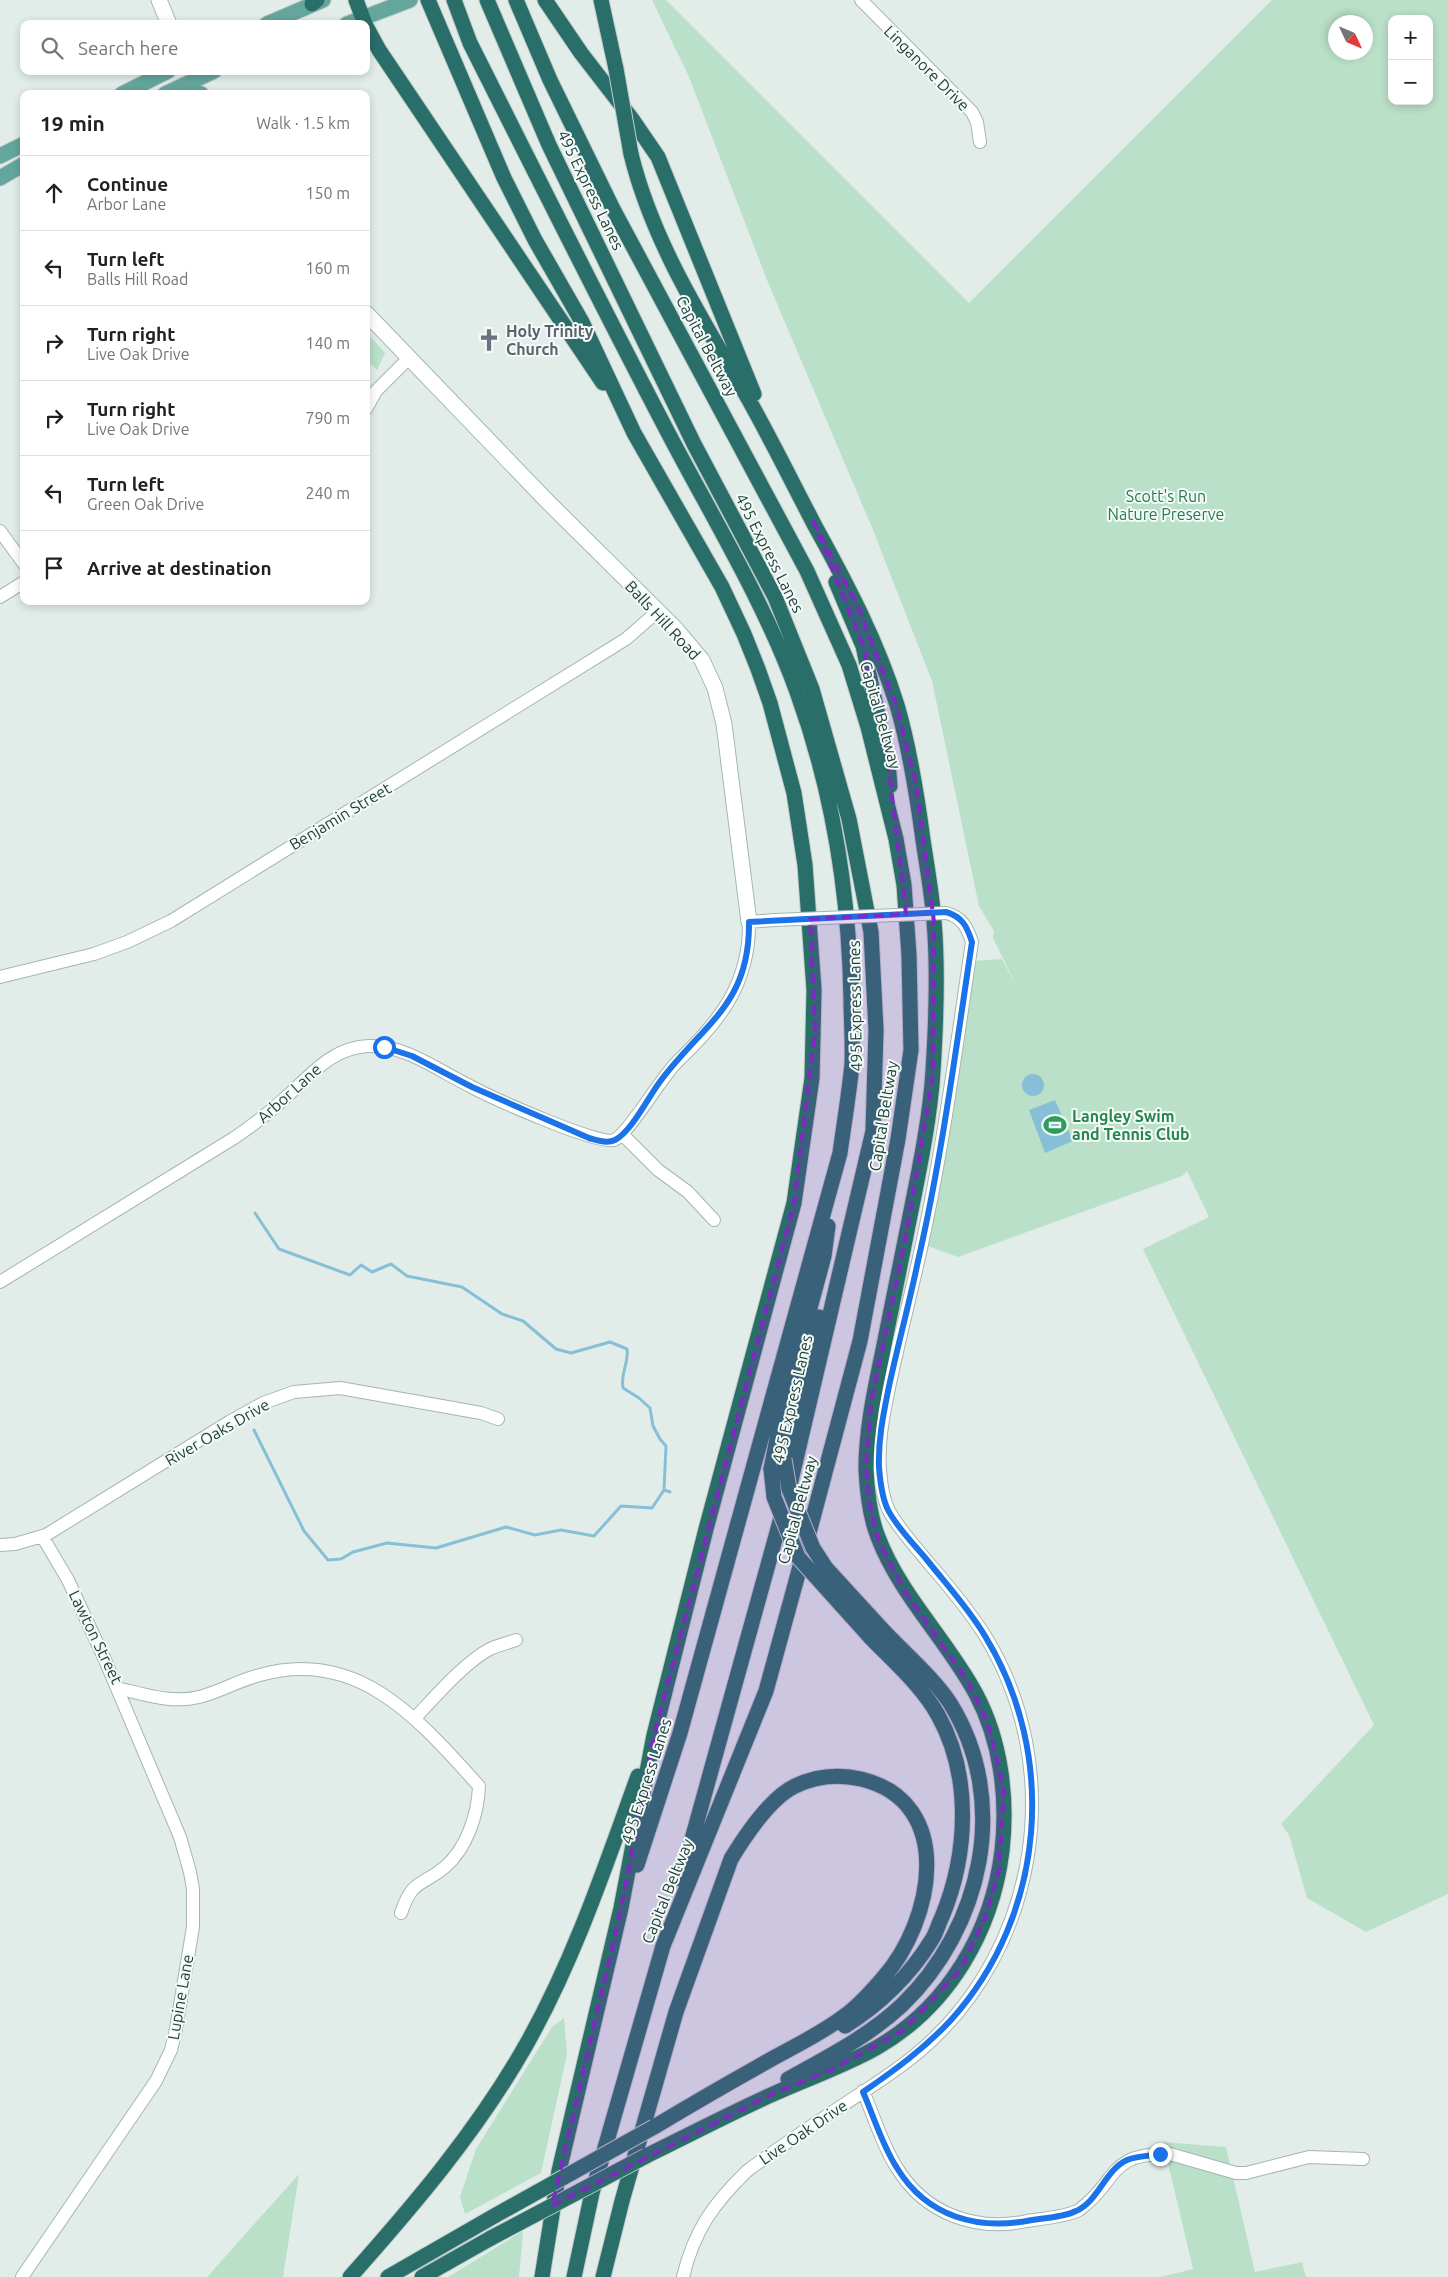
<!DOCTYPE html>
<html lang="en">
<head>
<meta charset="utf-8">
<style>
	body { margin:0; font-family:Ubuntu,sans-serif; background:#f2f2f2; color:#202124 }
	.controls { position:absolute; right:15px; top:15px; display:grid; overflow:hidden; border-radius:10px; box-shadow:0 2px 8px #0003 }
	.controls button { width:45px; height:45px; display:grid; place-items:center; padding:0; border:0; border-bottom:1px solid #e0e0e0; background:#fff; color:#202124; font:25px sans-serif }
	.compass { position:absolute; left:1328px; top:15px; width:45px; height:45px; border-radius:50%; background:#fff; box-shadow:0 2px 8px #0003; rotate:134deg }
	.stop { position:absolute; width:15px; height:15px; margin:-11px; border:4px solid #1a73e8; border-radius:50%; background:#fff }
	.stop.end { background:#1a73e8; border-color:#fff; box-shadow:0 1px 5px #0008 }
	.list { margin:0; padding:0; list-style:none }
	h2 { display:flex; justify-content:space-between; align-items:center; height:65px; margin:0; padding:0 20px; font-size:21px }
	h2 small { font-size:16px; font-weight:400; color:#757577 }
	.list li { display:grid; grid-template-columns:32px 1fr auto; gap:15px; align-items:center; box-sizing:border-box; height:75px; padding:0 20px; border-top:1px solid #e0e0e0 }
	.list b { display:block; font-size:19px; white-space:nowrap }
	.list p { margin:0; font-size:16px; white-space:nowrap; color:#757577 }
	.list em { font-size:16px; font-style:normal; color:#757577 }
	.icon { flex:none; width:28px; height:28px; fill:none; stroke:currentColor; stroke-width:2; stroke-linecap:round; stroke-linejoin:round }
	.map { position:relative; flex:none; width:1448px; height:2277px; overflow:hidden }
	.search { position:absolute; background:#fff; box-shadow:0 2px 8px #0003; left:20px; top:20px; width:350px; height:55px; display:flex; align-items:center; gap:12px; box-sizing:border-box; padding:0 18px; border-radius:10px; color:#757577; font-size:19px }
	.panel { position:absolute; background:#fff; box-shadow:0 2px 8px #0003; left:20px; top:90px; width:350px; height:515px; border-radius:10px }
	.map>svg:first-child { display:block }
</style>
</head>
<body>
<div class="map">
<svg width="1448" height="2277" viewBox="0 0 1448 2277">
	<rect width="100%" height="100%" fill="#e2edea"/>
	<path fill="#bae0c9" fill-rule="evenodd" d="M652 0H666L969 303 1272 0H1448V1894L1366 1932 1307 1898 1289 1835 1281 1824 1374 1725 1143 1249 1209 1217 1187 1171 1182 1176 958 1257 922 1244 975 961 1002 959 1019 991 993 938 994 931 979 906 932 681 873 530 767 280 689 77ZM1392 19H1429V101H1392ZM1336 22H1366V52H1336Z
		M366 332 385 353 377 370 366 359Z
		M564 2018 567 2054 541 2173 465 2214 460 2197 476 2149 552 2027Z
		M1163 2142 1226 2147 1255 2272 1302 2262 1306 2277H1161L1193 2269Z
		M299 2174 283 2277H208L215 2268Z
		M523 2231 519 2277H448Z"/>
	<path fill="#87c0d6" d="M1022 1085a11 11 0 1 1 22 0a11 11 0 1 1-22 0Z
		M1055 1100 1073 1141 1045 1153 1029 1110Z"/>
	<g fill="none" stroke-linecap="round" stroke-linejoin="round">
		<path stroke="#87c0d6" stroke-width="3" d="M255 1213 279 1249 350 1275 361 1265 372 1272 391 1264 407 1276 462 1287 502 1314 523 1321 556 1349 571 1353 610 1342 627 1349C629 1364 620 1373 623 1388L639 1398 650 1408 653 1426 660 1439 666 1446 664 1490 670 1492
			M254 1430 304 1531 328 1560 341 1559 353 1552 387 1543 436 1548 506 1527 535 1535 561 1530 594 1536 621 1506 652 1508 664 1490"/>
		<defs>
			<path id="street" d="M861 0 972 112 977 122 980 142
				M366 409 376 391 408 359
				M0 531 24 564
				M0 597 24 582
				M0 977 94 954 127 942 171 921 626 639 658 611
				M623 1135 658 1170 688 1192 714 1220
				M0 1282 234 1138C252 1126 269 1113 285 1098 310 1076 332 1047 369 1046 406 1045 439 1071 470 1086 490 1097 599 1146 614 1140 628 1135 661 1077 678 1061 720 1021 750 983 749 922L775 920
				M0 1545 15 1544 46 1535 229 1422 263 1403 294 1392 340 1388 481 1413 498 1419
				M117 1688C144 1694 171 1704 199 1697 220 1692 239 1680 260 1675 359 1647 420 1721 479 1786 478 1814 467 1848 445 1867 421 1887 413 1878 401 1913
				M415 1718C434 1698 466 1661 490 1649 498 1645 508 1643 516 1640
				M863 2091C874 2116 882 2145 897 2168 925 2214 976 2232 1027 2221 1040 2219 1070 2216 1079 2210 1118 2182 1107 2152 1170 2154L1236 2173H1246L1309 2157 1363 2159
				M22 2277 156 2081 171 2050 176 2029 193 1927V1889L190 1872 180 1837 105 1660 68 1580 42 1536
				M683 2277C694 2231 713 2204 747 2171 777 2149 808 2128 840 2107 867 2089 896 2072 921 2050 1040 1948 1067 1767 984 1634 967 1608 947 1584 927 1561 914 1545 899 1529 889 1511 883 1499 881 1483 880 1470 878 1443 883 1418 888 1393 897 1349 908 1306 918 1262 942 1157 956 1049 972 942 967 927 962 917 946 913"/>
			<path id="secondary" d="M159 0 169 24
				M366 313 547 501 675 628 702 660 715 688 724 724 749 922"/>
			<path id="primary" d="M267 24 323 0
				M347 24 410 0
				M177 92 191 90 201 94
				M122 94 168 71
				M165 94 214 71
				M0 156 24 144
				M0 178 24 164"/>
			<path id="highway" d="M356 0 365 24
				M428 0 504 178 535 240 582 322 634 433 722 587 744 634 758 669 770 703 794 793 805 865 814 990 812 1078 794 1203 706 1529 654 1735 621 1908 559 2171 542 2277
				M454 0 470 43C534 170 597 297 663 423 709 512 763 598 797 692 833 791 849 892 851 998 851 1020 853 1042 852 1064 849 1094 844 1124 840 1153L680 1733 637 1865
				M487 0 549 145 694 444 775 597 812 689 849 819 871 932 876 1030 873 1131 789 1489 681 1879
				M516 0 550 80 613 209 807 571 849 665 868 727 896 839 904 885 909 955 911 1050 898 1139 860 1341 798 1574 766 1691 663 1946 592 2193 574 2277
				M545 0 581 53 632 119 658 157 754 394
				M601 0 616 69
				M312 4 317 0
				M366 26 379 50 603 383
				M631 154C652 240 701 318 745 393 770 437 792 482 815 526 847 584 877 641 897 705 910 749 917 795 923 840 927 867 932 894 934 921 938 967 936 1024 933 1071 930 1122 917 1180 907 1231 899 1272 890 1314 882 1355 874 1393 866 1431 866 1469 867 1491 870 1517 878 1537 900 1595 947 1640 976 1694 1001 1741 1008 1798 1002 1851 992 1932 948 2007 876 2048 842 2067 806 2079 771 2095 729 2114 687 2136 646 2156
				M836 582 863 646 888 762 890 786
				M784 1459 794 1407 819 1317
				M771 1469 783 1408 824 1256 828 1226
				M845 2026C879 2005 910 1975 931 1941 936 1934 938 1925 942 1917 968 1854 972 1776 938 1715 922 1686 893 1661 870 1637
				M788 2079C828 2057 869 2036 902 2005 982 1928 1011 1801 950 1703 933 1677 902 1651 881 1628
				M350 2277C414 2205 478 2130 526 2045 574 1960 605 1867 638 1776
				M388 2277 496 2215
				M422 2277 491 2238
				M603 2277 622 2201 676 2012 731 1859C745 1836 770 1798 795 1786 816 1776 839 1774 861 1779 957 1802 933 1922 883 1978 871 1992 858 2007 843 2017 818 2036 788 2049 761 2065 725 2085 689 2106 654 2127"/>
		</defs>
		<use href="#street" stroke="#a4b6b2" stroke-width="14"/>
		<use href="#secondary" stroke="#a0bab4" stroke-width="17"/>
		<use href="#primary" stroke="#c1cac8" stroke-width="17"/>
		<use href="#highway" stroke="#c1cac8" stroke-width="17"/>
		<use href="#street" stroke="#fff" stroke-width="12"/>
		<use href="#secondary" stroke="#fff" stroke-width="15"/>
		<use href="#primary" stroke="#64a69d" stroke-width="15"/>
		<use href="#highway" stroke="#2a6e69" stroke-width="15"/>
		<defs>
			<path id="street-bridge" d="M775 920 946 913"/>
			<path id="highway-bridge" d="M616 69 631 154
				M784 1459 789 1489 813 1548 826 1568 881 1628
				M771 1469 774 1497 798 1557 870 1637
				M496 2215 654 2127
				M491 2238 646 2156"/>
		</defs>
		<use href="#street-bridge" stroke="#a4b6b2" stroke-width="14" stroke-linecap="butt"/>
		<use href="#highway-bridge" stroke="#c1cac8" stroke-width="17" stroke-linecap="butt"/>
		<use href="#street-bridge" stroke="#fff" stroke-width="12"/>
		<use href="#highway-bridge" stroke="#2a6e69" stroke-width="15"/>
	</g>
	<g fill="none" stroke-linecap="round" stroke-linejoin="round">
		<path stroke="#1a73e8" stroke-width="6" d="M384 1047 412 1056 472 1087 589 1138C597 1140 607 1144 615 1140 631 1132 648 1098 659 1083 702 1024 750 1006 749 922L946 912C963 917 967 927 972 942 956 1048 942 1156 918 1261 909 1305 897 1348 888 1391 883 1416 878 1441 879 1467 880 1480 882 1498 888 1510 898 1529 914 1544 927 1560 947 1585 969 1609 985 1636 1058 1755 1046 1915 951 2020 925 2048 895 2070 863 2092 874 2117 882 2145 897 2168 927 2217 978 2231 1032 2220 1046 2218 1064 2217 1076 2211 1098 2202 1105 2170 1127 2160 1136 2156 1150 2156 1160 2154"/>
	</g>
	<path fill="#7b2cbf" fill-opacity="0.2" stroke="#7b2cbf" stroke-width="4" stroke-dasharray="10 6" stroke-linejoin="round" d="M813 521 858 606 897 707 916 783 934 922 933 1076 907 1231 871 1404 866 1467 870 1503 878 1539 905 1591 969 1683 988 1723 1004 1790 999 1870 986 1916 961 1969 904 2030 833 2069 773 2094 552 2206 621 1908 654 1735 794 1203 815 1030 810 919 906 914 888 762 863 646Z"/>
	<defs>
		<symbol id="church-bare" viewBox="-9 -9 18 18"><path d="M-1.2-6h2.4v3.5h3.3v2.4h-3.3V6h-2.4V-.1h-3.3v-2.4h3.3Z" fill="#6b7280" stroke="#f3faf7" stroke-width="2.5" paint-order="stroke"/></symbol>
		<symbol id="stadium-bare" viewBox="-9 -9 18 18"><path d="M0-5a6.5 5 0 1 0 0 10a6.5 5 0 1 0 0-10ZM-3.5-1.8h7v3.6h-7Z" fill="#2e9e5b" stroke="#f3faf7" stroke-width="2.5" paint-order="stroke"/></symbol>
	</defs>
	<g fill-rule="evenodd">
		<use href="#church-bare" x="473" y="324" width="32" height="32"/>
		<use href="#stadium-bare" x="1039" y="1109" width="32" height="32"/>
	</g>
	<g text-anchor="middle" dominant-baseline="central" stroke-width="4" stroke-linejoin="round" paint-order="stroke">
		<g font-size="16" fill="#21403b" stroke="#f3faf7">
			<text transform="translate(927 68) rotate(45)">Linganore Drive</text>
			<text transform="translate(591 190) rotate(64)">495 Express Lanes</text>
			<text transform="translate(707 346) rotate(62)">Capital Beltway</text>
			<text transform="translate(770 553) rotate(63)">495 Express Lanes</text>
			<text transform="translate(663 620) rotate(47)">Balls Hill Road</text>
			<text transform="translate(881 715) rotate(74)">Capital Beltway</text>
			<text transform="translate(340 816) rotate(-31)">Benjamin Street</text>
			<text transform="translate(855 1006) rotate(-91)">495 Express Lanes</text>
			<text transform="translate(289 1093) rotate(-42)">Arbor Lane</text>
			<text transform="translate(883 1116) rotate(-81)">Capital Beltway</text>
			<text transform="translate(792 1399) rotate(-77)">495 Express Lanes</text>
			<text transform="translate(217 1432) rotate(-30)">River Oaks Drive</text>
			<text transform="translate(797 1510) rotate(-75)">Capital Beltway</text>
			<text transform="translate(96 1637) rotate(64)">Lawton Street</text>
			<text transform="translate(646 1781) rotate(-72)">495 Express Lanes</text>
			<text transform="translate(667 1891) rotate(-68)">Capital Beltway</text>
			<text transform="translate(180 1997) rotate(-80)">Lupine Lane</text>
			<text transform="translate(803 2132) rotate(-34)">Live Oak Drive</text>
		</g>
		<g font-size="16" font-weight="bold" fill="#5b616d" stroke="#f3faf7" text-anchor="start">
			<text x="506" y="331">Holy Trinity<tspan x="506" dy="18">Church</tspan></text>
		</g>
		<g font-size="16" fill="#287a52" stroke="#f3faf7">
			<text x="1166" y="496">Scott's Run<tspan x="1166" dy="18">Nature Preserve</tspan></text>
		</g>
		<g font-size="16" font-weight="bold" fill="#27864d" stroke="#f3faf7" text-anchor="start">
			<text x="1072" y="1116">Langley Swim<tspan x="1072" dy="18">and Tennis Club</tspan></text>
		</g>
	</g>
</svg>
<div class="controls">
<button>+</button>
<button>−</button>
</div>
<svg class="compass" viewBox="-18 -18 36 36"><path d="M0-13l5 13h-10z" fill="#e53935"/><path d="M0 13l5-13h-10z" fill="#757577"/></svg>
<div class="stop" style="left:384px;top:1047px"></div>
<div class="stop end" style="left:1160px;top:2154px"></div>
<div class="search"><svg class="icon" aria-label="search" viewBox="0 0 24 24"><circle cx="10" cy="10" r="6"/><path d="M15 15l6 6"/></svg>Search here</div>
<section class="panel">
<h2>19 min<small>Walk · 1.5 km</small></h2>
<ul class="list">
<li><svg class="icon" aria-label="ahead" viewBox="0 0 24 24"><path d="M12 20V5M6 11l6-6 6 6"/></svg><div><b>Continue</b><p>Arbor Lane</p></div><em>150 m</em></li>
<li><svg class="icon" aria-label="left" viewBox="0 0 24 24"><path d="M17 20v-9H6M10 6l-5 5 5 5"/></svg><div><b>Turn left</b><p>Balls Hill Road</p></div><em>160 m</em></li>
<li><svg class="icon" aria-label="right" viewBox="0 0 24 24"><path d="M7 20v-9h11M14 6l5 5-5 5"/></svg><div><b>Turn right</b><p>Live Oak Drive</p></div><em>140 m</em></li>
<li><svg class="icon" aria-label="right" viewBox="0 0 24 24"><path d="M7 20v-9h11M14 6l5 5-5 5"/></svg><div><b>Turn right</b><p>Live Oak Drive</p></div><em>790 m</em></li>
<li><svg class="icon" aria-label="left" viewBox="0 0 24 24"><path d="M17 20v-9H6M10 6l-5 5 5 5"/></svg><div><b>Turn left</b><p>Green Oak Drive</p></div><em>240 m</em></li>
<li><svg class="icon" aria-label="arrive" viewBox="0 0 24 24"><path d="M6 21V4h12l-3 4 3 4H6"/></svg><div><b>Arrive at destination</b></div></li>
</ul>
</section>
</div>
</body>
</html>
